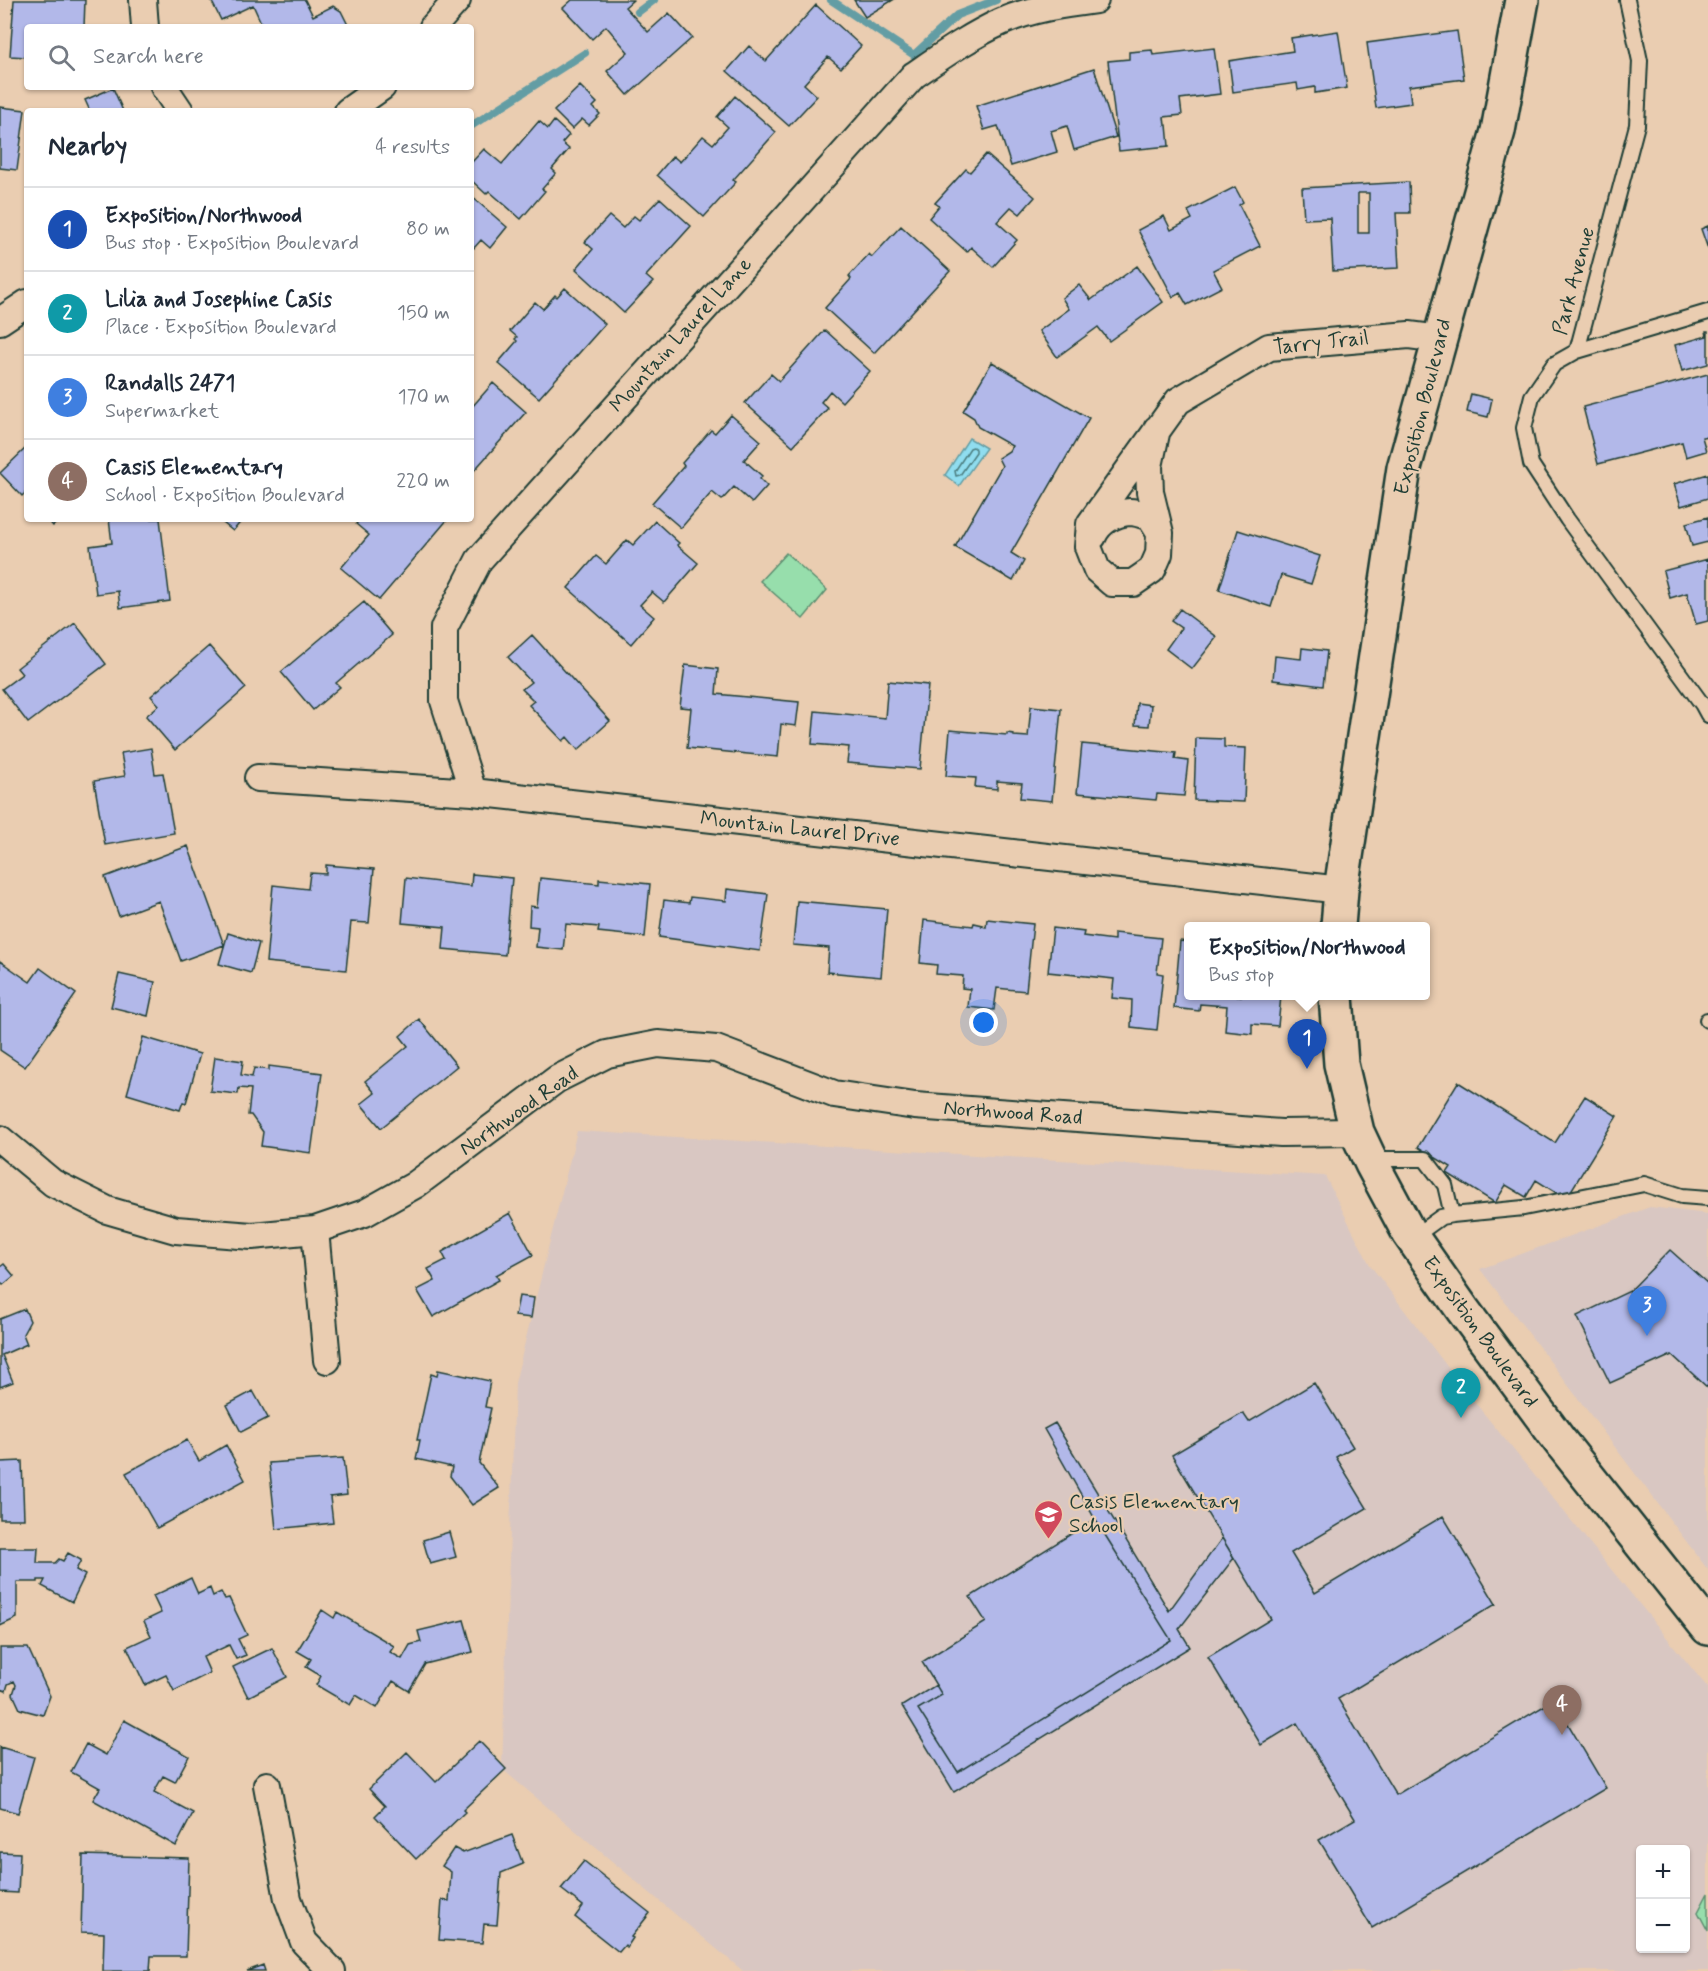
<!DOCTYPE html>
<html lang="en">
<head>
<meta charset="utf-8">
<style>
	body { margin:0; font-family:Mynerve,sans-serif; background:#f2f2f3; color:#1f2937 }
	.controls { position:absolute; right:18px; bottom:18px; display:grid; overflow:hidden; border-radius:6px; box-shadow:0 2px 4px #0004 }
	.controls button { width:54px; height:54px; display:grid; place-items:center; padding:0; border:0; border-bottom:2px solid #e0e1e3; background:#fff; color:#1f2937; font:30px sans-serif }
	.you { position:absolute; left:984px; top:1023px; width:21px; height:21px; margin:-15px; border:4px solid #fff; border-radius:50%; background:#1a73e8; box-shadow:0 0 0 9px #1a73e833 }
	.badge { display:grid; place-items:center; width:39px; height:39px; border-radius:50%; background:#db2777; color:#fff; font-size:20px; font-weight:700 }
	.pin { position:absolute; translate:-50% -50px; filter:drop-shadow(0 2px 3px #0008) }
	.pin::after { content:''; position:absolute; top:32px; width:21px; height:18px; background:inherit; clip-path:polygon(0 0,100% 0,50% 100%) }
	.popup { position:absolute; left:1184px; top:922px; width:246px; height:78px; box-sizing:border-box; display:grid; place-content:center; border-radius:6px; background:#fff; filter:drop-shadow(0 2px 4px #0005); font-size:20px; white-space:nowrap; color:#747a83 }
	.popup b { font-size:22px; color:#1f2937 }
	.popup::after { content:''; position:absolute; left:50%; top:100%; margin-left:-12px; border:12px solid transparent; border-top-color:#fff }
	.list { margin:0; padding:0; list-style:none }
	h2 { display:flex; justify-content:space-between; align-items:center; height:78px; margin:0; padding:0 24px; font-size:26px }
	h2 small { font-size:20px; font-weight:400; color:#747a83 }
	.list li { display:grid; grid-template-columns:39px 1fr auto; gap:18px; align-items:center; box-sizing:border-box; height:84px; padding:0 24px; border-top:2px solid #e0e1e3 }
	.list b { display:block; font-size:22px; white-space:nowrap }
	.list p { margin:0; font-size:20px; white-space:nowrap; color:#747a83 }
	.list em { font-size:20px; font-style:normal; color:#747a83 }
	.icon { flex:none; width:33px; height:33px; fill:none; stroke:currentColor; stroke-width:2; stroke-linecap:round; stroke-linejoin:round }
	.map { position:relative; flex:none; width:1708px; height:1971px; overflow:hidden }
	.search { position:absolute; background:#fff; box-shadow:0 2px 4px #0004; left:24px; top:24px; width:450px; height:66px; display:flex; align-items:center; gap:15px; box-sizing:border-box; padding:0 21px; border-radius:6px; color:#747a83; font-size:22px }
	.panel { position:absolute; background:#fff; box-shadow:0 2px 4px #0004; left:24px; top:108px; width:450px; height:414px; border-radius:6px }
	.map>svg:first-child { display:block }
</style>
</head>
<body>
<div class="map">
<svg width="1708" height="1971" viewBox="0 0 1708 1971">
	<rect width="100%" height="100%" fill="#eacdb1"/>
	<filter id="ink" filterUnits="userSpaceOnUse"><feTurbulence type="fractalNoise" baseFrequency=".0167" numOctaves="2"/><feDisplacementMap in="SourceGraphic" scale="12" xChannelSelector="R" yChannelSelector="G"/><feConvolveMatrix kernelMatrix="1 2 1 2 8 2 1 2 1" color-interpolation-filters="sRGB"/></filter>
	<g filter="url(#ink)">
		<path fill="#d9c7c2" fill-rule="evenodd" d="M577 1131 1325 1176 1370 1265 1468 1394 1708 1688V1971H743L502 1769 515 1383ZM1640 1850H1686V1948H1640Z
			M1650 1207 1708 1214V1570L1480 1269Z"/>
		<path fill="#97deac" stroke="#5b8e70" stroke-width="1.5" d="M786 553 827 590 803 619 760 581Z
			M1708 1893V1931L1698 1912Z"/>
		<path fill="#90ddef" stroke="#639da4" stroke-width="1.5" d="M969 438 986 448 959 486 945 475Z"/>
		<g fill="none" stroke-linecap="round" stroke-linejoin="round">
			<path stroke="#4c7d7f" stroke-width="1.5" d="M973 447 976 449V452L960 475 956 476 955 471 970 448Z"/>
			<path stroke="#639da4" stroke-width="8" d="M831 0 914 55 957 15 996 0
				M638 12 654 0
				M471 126 585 53"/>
		</g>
		<path fill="#b2b8e9" stroke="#1f3d34" stroke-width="1.5" fill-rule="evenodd" d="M14 0H85L84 27H27V57L10 56Z
			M211 0H305L313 16 333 6 341 11 349 27H263L253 5 221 20Z
			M572 0H633L625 7 648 32 669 13 692 38 628 95 607 71 628 52 606 26 592 39 563 8Z
			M854 0H893L865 17Z
			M816 5 861 46 841 68 828 57 804 84 817 96 789 126 727 71 749 46 766 61Z
			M1338 31 1347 88 1315 93V87L1298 90 1297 83 1233 92 1229 61 1293 51 1291 38Z
			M1457 31 1464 79 1409 86 1411 103 1376 108 1367 43Z
			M1214 48 1220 94 1180 99 1182 115 1164 117 1165 125H1167L1169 146 1119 151 1108 61 1129 59V52L1152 50 1153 55Z
			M1094 68 1116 137 1074 150 1067 126 1051 131 1057 152 1011 166 998 126 984 130 976 106Z
			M580 86 597 103 593 107 600 114 589 125 582 119 572 129 554 111Z
			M113 88 123 111H90L85 100Z
			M735 96 776 132 733 180 736 182 704 217 657 175 673 156 680 162 703 136 713 144 728 127 717 117Z
			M0 107 25 110 17 170 0 168Z
			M539 121 548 129 554 121 569 135 562 143 569 149 552 169 556 173 542 189 545 191 521 219 489 191 486 194 471 180V163L484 149 502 164Z
			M986 154 1035 197 1020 214 1011 207 997 222 1017 240 993 267 971 247 967 252 929 218 939 206 935 203 966 169 970 172Z
			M1409 182 1410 213H1396L1399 268 1333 271 1330 218 1304 219 1302 188ZM1358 193H1369V233H1358Z
			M1235 187 1243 202 1239 205 1260 246 1213 270 1222 287 1187 305 1180 293 1173 297 1138 230 1164 216 1171 230 1192 219 1188 211Z
			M471 196 507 227 490 248 481 240 474 248 471 245Z
			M660 198 691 226 646 276 653 282 624 313 576 269 593 249 585 242 609 216 623 228 634 216 639 220Z
			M901 226 950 271 874 353 825 308 851 279 849 276 869 254 872 257Z
			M1708 226V249L1701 229Z
			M1137 266 1163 302 1109 341 1098 327 1057 357 1039 331 1069 309 1062 298 1079 285 1091 300Z
			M565 288 605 324 539 398 498 363 517 341 515 339 517 337 510 331 535 302 543 309 555 295 557 297Z
			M825 330 870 371 842 402 830 391 821 402 828 408 793 446 745 403 771 374 779 381Z
			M1706 331H1708V364L1682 371 1675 345 1707 336Z
			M992 362 1089 418 1011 553 1024 561 1013 581 955 547 1002 466 998 458 1009 451 1012 446 978 427 974 418 963 411Z
			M1708 374V436L1702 437 1706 451 1686 457 1682 442 1598 464 1583 407Z
			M493 383 526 412 471 474V408Z
			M1471 394 1492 399 1488 417 1467 412Z
			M731 415 761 441 744 460 762 476 760 479 767 486 752 503 734 487 722 500 712 492 681 528 652 503 684 466 682 463 711 430 715 433Z
			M27 447V491L22 496 0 473Z
			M1708 474V498L1681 506 1674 484Z
			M1708 517V542L1692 546 1686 523Z
			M47 519H61L53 526Z
			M109 519H160L170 601 120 608 118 591 96 594 90 546 112 543Z
			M218 519H243L233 531Z
			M360 519H448L379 600 341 568 369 535 356 524Z
			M655 521 679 543 677 545 698 563 664 602 652 592 640 605 654 617 631 644 568 588 596 556 606 564 627 540 633 545Z
			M1238 530 1320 556 1311 584 1281 575 1271 607 1219 590Z
			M1708 559V621L1696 624 1687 593 1670 598 1663 571Z
			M364 602 392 635 336 683 340 687 313 710 281 672Z
			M1180 609 1217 637 1192 669 1166 649 1181 628 1171 621Z
			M75 623 106 664 28 723 2 689 22 674 17 668Z
			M532 635 610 721 578 750 567 737 563 741 529 705 534 701 522 689 531 682 508 657Z
			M209 646 246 688 175 750 146 716 159 705 151 696Z
			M1302 648 1327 651 1323 686 1273 680 1275 656 1301 659Z
			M685 665 718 669 716 694 799 702 796 726 781 724 778 757 687 748 691 708 680 707Z
			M888 681 928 685 920 769 847 763 849 747 812 744 815 711 885 718Z
			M1137 703 1151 705 1149 726 1135 725Z
			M1031 706 1061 709 1052 801 1020 798 1022 783 997 781V789L975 787 976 778 946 776 950 730 1007 735V733L1014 734V736L1028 737Z
			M1196 738 1224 739V747L1246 748 1244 802 1194 800Z
			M1082 744 1176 753 1175 759 1188 761 1184 796 1157 794 1156 800 1077 793Z
			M151 748 155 774 163 773 174 833 105 845 94 781 125 776 121 753Z
			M188 846 224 945 181 961 159 901 119 916 105 877Z
			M326 865 374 869 369 923 351 922 346 970 266 962 273 885 308 889 310 873 326 874Z
			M472 874 512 878 505 955 443 949 445 927 402 923 406 878 471 886Z
			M540 878 599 884V879L650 884 645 937 598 932 599 927 566 924 563 950 536 947 538 927 529 926 530 906 537 907Z
			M727 889 768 894 760 951 659 937 664 900 689 903 690 897 726 901Z
			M797 901 887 909 881 977 827 972 829 948 793 945Z
			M987 919 1033 924 1026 991 997 988 994 1010 968 1007 970 989 962 988 963 976 936 974 937 965 920 963 924 920 973 926 974 923 983 925 982 926 986 927Z
			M1053 928 1084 932 1083 936 1114 940V933L1161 938 1157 973 1163 974 1157 1030 1131 1027 1132 1000 1112 998 1114 979 1048 972Z
			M228 933 259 943 251 973 219 964Z
			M1180 941 1188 942V996H1281L1278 1026 1252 1024V1034L1225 1031 1227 1006 1200 1004 1199 1011 1174 1008Z
			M0 961 30 982 40 968 76 994 25 1067 0 1050Z
			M119 974 155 982 148 1016 111 1007Z
			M419 1019 457 1066 381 1128 361 1104 375 1093 365 1081 408 1046 400 1036Z
			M143 1037 200 1054 186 1103 183 1102 180 1110 127 1094Z
			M215 1057 243 1061 241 1075 252 1077 254 1068 269 1070V1066L322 1073 311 1153 261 1146 263 1132 251 1115H248L251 1089 239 1088 238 1094 210 1091Z
			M1458 1082 1555 1143 1585 1096 1617 1116 1566 1199 1536 1180 1526 1197 1506 1185 1495 1203 1447 1173 1451 1167 1418 1147Z
			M510 1213 533 1255 496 1275 499 1280 433 1317 417 1290 435 1281 428 1269 446 1260 442 1252Z
			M1670 1250 1708 1284V1388L1672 1355 1610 1383 1577 1316 1630 1291Z
			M4 1264 14 1276 3 1285 0 1282V1267Z
			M519 1296 534 1298 531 1318 515 1316Z
			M25 1309 30 1321 23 1334 27 1344 2 1355 13 1382 0 1387V1319Z
			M438 1370 490 1381 485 1407 491 1408 479 1463 499 1488 472 1505 450 1476 452 1467 416 1459 420 1440H417L431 1374 437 1376Z
			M1314 1383 1353 1447 1336 1457 1367 1508 1291 1553 1315 1593 1443 1516 1496 1604 1338 1699 1396 1795 1554 1700 1606 1788 1372 1928 1319 1840 1355 1819 1297 1723 1261 1745 1208 1657 1271 1619 1172 1455 1243 1413 1249 1422Z
			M253 1391 268 1418 241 1432 227 1405Z
			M1055 1423 1169 1611 1222 1538 1234 1558 1179 1629 1190 1647 954 1792 902 1706 936 1685 942 1695 918 1709 958 1772 1171 1640 1095 1519 1044 1429Z
			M187 1440 199 1461 226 1445 245 1480 157 1528 126 1473Z
			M343 1458 347 1495 330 1497 333 1523 276 1529 269 1463Z
			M22 1461 24 1519H0V1462Z
			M1095 1519 1171 1640 958 1772 918 1709 942 1695 922 1662 986 1622 970 1597Z
			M449 1532 456 1557 430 1564 423 1540Z
			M0 1548H38L37 1563H55L59 1559 63 1561 68 1553 81 1560 76 1570 85 1575 72 1602 42 1586 45 1580H38V1582H17V1618L0 1626Z
			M191 1578 198 1594 210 1588 213 1596 221 1592 225 1599 229 1598 247 1635 238 1639 246 1655 236 1659 229 1645 203 1657 210 1673 174 1691 166 1675 145 1685 127 1647 151 1636 144 1621 161 1613 153 1596Z
			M322 1610 334 1618 337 1612 394 1646 390 1652 402 1659 410 1645 421 1642 418 1631 464 1620 473 1652 425 1664 409 1691 393 1681 377 1708 356 1695 350 1705 316 1685 321 1676 306 1667 311 1659 297 1651Z
			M0 1648H28L50 1696 43 1715 20 1709 13 1694 16 1685 14 1681 8 1684 6 1691 0 1689Z
			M272 1648 287 1677 248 1697 233 1667Z
			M124 1720 189 1756 175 1782 163 1776 154 1792 193 1813 176 1846 93 1800 100 1788 71 1772 86 1744 106 1755Z
			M479 1741 506 1769 463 1810 465 1812 416 1859 375 1816 385 1806 369 1789 407 1752 436 1782Z
			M0 1747 34 1757 18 1813 0 1808Z
			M512 1835 523 1864 501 1873 497 1925 484 1924 482 1943 439 1940 442 1900 449 1901 451 1872 442 1866 454 1848 463 1853Z
			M0 1852 20 1853 18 1893 0 1892Z
			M83 1855 189 1858 186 1956H151L150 1971H103L104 1933 81 1932Z
			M584 1861 650 1913 631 1937 633 1938 627 1947 625 1945 619 1952 575 1917 583 1906 561 1889Z
			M263 1965 265 1971H247Z"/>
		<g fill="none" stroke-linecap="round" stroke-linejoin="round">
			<defs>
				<path id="service" d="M1627 0 1640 61 1637 125 1577 351 1554 364 1532 396 1524 428 1531 464 1567 519 1702 704 1708 715
					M1577 351 1708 312
					M1707 1020H1708
					M1372 1164 1385 1159H1425L1445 1185 1452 1215 1524 1208 1644 1184 1682 1196 1708 1198
					M1412 1238 1441 1217 1452 1215"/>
				<path id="minor" d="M143 0 145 27
					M433 27 457 0
					M164 87 180 111
					M348 111 382 87
					M0 321 27 303
					M1157 429 1149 466 1150 492 1160 533 1159 554 1152 570 1133 583H1112L1097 570 1088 547 1090 524 1178 401 1269 347 1409 335 1440 339
					M1093 536C1099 522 1114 513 1130 512 1136 512 1144 515 1150 517L1160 533
					M258 778 473 792 1341 890
					M473 792 444 701V628L479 560 914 75C942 56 970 36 1001 22 1030 9 1064 4 1095 0
					M0 1139 53 1183 107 1210 176 1230 252 1236 315 1230 365 1213 415 1185 557 1079 607 1054 658 1044 716 1049 834 1094 915 1106 1281 1133 1357 1132
					M315 1230 327 1360
					M267 1785 288 1899 304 1942 332 1971"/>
				<path id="tertiary" d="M1338 926 1341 890 1404 468 1498 131 1522 0
					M1336 996 1341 1064 1357 1132 1372 1164 1409 1233 1463 1310 1559 1440 1708 1628"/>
			</defs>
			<use href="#service" stroke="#1f3d34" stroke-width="18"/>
			<use href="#minor" stroke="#1f3d34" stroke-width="30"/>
			<use href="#tertiary" stroke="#1f3d34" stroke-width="38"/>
			<use href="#service" stroke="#eacdb1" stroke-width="14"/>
			<use href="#minor" stroke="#eacdb1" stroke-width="26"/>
			<use href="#tertiary" stroke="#eacdb1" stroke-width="33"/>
		</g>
	</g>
	<defs>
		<symbol id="school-pin" viewBox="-11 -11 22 30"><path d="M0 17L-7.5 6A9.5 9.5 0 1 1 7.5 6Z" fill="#d1495b" stroke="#eacdb1"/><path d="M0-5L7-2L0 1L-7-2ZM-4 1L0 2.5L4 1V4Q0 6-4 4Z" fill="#fff"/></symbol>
	</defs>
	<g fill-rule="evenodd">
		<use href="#school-pin" x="1032" y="1498" width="33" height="45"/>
	</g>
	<g text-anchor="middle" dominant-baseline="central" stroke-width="4.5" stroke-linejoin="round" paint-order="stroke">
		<g font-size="21" fill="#1f3d34" stroke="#eacdb1">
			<text transform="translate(1574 281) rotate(-75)">Park Avenue</text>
			<text transform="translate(681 335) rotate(-48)">Mountain Laurel Lane</text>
			<text transform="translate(1321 343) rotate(-6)">Tarry Trail</text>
			<text transform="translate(1423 407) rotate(-76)">Exposition Boulevard</text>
			<text transform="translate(800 829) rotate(6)">Mountain Laurel Drive</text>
			<text transform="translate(519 1111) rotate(-35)">Northwood Road</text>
			<text transform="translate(1013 1113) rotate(4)">Northwood Road</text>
			<text transform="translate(1480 1332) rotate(54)">Exposition Boulevard</text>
		</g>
		<g font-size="21" fill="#1f3d34" stroke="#eacdb1" text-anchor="start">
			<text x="1069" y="1502">Casis Elementary<tspan x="1069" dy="24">School</tspan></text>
		</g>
	</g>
</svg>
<div class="controls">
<button>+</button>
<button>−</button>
</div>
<div class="you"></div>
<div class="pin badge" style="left:1307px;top:1069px;background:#1a4fb4">1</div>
<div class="popup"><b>Exposition/Northwood</b>Bus stop</div>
<div class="pin badge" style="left:1461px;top:1418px;background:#0f9aa8">2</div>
<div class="pin badge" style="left:1647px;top:1336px;background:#3f7fe0">3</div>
<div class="pin badge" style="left:1562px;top:1735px;background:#8d6e63">4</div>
<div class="search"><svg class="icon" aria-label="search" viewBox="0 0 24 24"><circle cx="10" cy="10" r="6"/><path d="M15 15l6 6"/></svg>Search here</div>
<section class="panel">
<h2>Nearby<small>4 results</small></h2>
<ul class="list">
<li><span class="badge" style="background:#1a4fb4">1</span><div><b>Exposition/Northwood</b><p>Bus stop · Exposition Boulevard</p></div><em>80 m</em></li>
<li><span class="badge" style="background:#0f9aa8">2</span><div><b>Lilia and Josephine Casis</b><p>Place · Exposition Boulevard</p></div><em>150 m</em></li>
<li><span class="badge" style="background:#3f7fe0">3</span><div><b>Randalls 2471</b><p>Supermarket</p></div><em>170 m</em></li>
<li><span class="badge" style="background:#8d6e63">4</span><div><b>Casis Elementary</b><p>School · Exposition Boulevard</p></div><em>220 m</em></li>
</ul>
</section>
</div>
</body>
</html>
